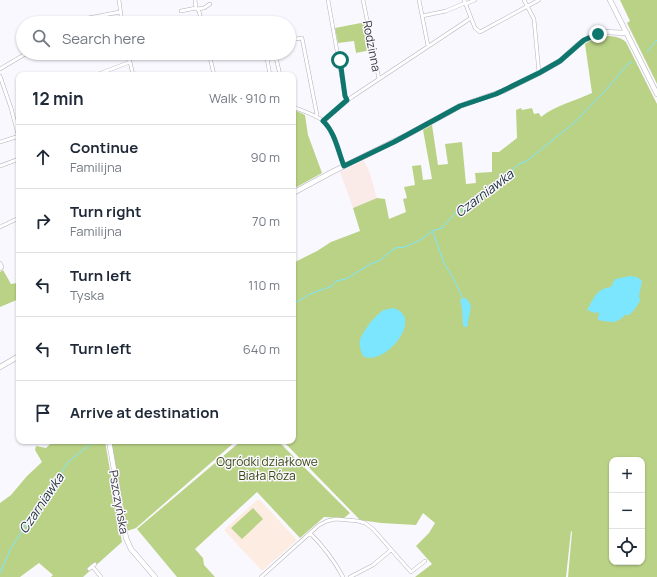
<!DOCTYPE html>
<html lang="en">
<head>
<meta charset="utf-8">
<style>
	body { margin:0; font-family:Manrope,sans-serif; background:#f2f2f3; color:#1f2937 }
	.controls { position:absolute; right:12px; bottom:12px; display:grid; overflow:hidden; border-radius:8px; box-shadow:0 1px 3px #0004 }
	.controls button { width:36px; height:36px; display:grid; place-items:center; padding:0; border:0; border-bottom:1px solid #e0e1e3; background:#fff; color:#1f2937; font:20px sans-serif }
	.stop { position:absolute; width:12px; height:12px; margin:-9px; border:3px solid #0f766e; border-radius:50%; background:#fff }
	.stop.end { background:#0f766e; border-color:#fff; box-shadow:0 1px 4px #0008 }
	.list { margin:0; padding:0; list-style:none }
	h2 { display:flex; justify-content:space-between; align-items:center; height:52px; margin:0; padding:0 16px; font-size:17px }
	h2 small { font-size:13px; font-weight:400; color:#747a83 }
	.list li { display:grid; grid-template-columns:26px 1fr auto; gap:12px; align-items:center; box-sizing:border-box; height:64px; padding:0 16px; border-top:1px solid #e0e1e3 }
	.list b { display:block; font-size:15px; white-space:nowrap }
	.list p { margin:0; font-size:13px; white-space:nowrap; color:#747a83 }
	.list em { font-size:13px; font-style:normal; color:#747a83 }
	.icon { flex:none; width:22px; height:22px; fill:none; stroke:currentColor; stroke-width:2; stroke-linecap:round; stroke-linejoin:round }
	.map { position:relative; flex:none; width:657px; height:577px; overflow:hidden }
	.search { position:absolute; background:#fff; box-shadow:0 1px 3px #0004; left:16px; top:16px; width:280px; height:44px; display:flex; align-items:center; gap:10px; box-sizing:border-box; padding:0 14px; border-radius:22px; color:#747a83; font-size:15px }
	.panel { position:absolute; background:#fff; box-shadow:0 1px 3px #0004; left:16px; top:72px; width:280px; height:372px; border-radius:8px }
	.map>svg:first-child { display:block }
</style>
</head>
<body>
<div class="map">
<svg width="657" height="577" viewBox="0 0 657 577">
	<rect width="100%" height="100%" fill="#faf8ff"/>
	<path fill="#fbebe8" d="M364 160 369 171 377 198 353 208 340 172Z"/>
	<path fill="#fdece1" d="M257 500H260L297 540 262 571 224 530Z"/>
	<path fill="#bad286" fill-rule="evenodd" d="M620 0H657V84L627 23 630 21Z
		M366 22 371 50 356 53 354 41 338 43 335 28Z
		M602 36C612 36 619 36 626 42L657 104V577H568L572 532 571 531 566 577H415L432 564 416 546 429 533 435 523 423 513 416 525 381 523 360 520 283 441H293V263L317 251 331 242 360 231 353 208 377 198 385 199 389 219 406 212 403 199 407 198 404 187 415 185 412 166 421 165 423 180 432 179 423 130 432 125 438 165 448 164 445 144 462 142 466 184 476 183 475 173 492 172V152H499L517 138 516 110 521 108 522 110 532 108 534 114 539 113 541 117C556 105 575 101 592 93L585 44 593 39ZM612 460H642V562H612Z
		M293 109 305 115 308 135 322 173 295 188 293 183Z
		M3 270 11 284 17 283 19 286V299L0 307V272Z
		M53 441H105L122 542 83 577H51L53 575 39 563 20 577H0V503L11 495 27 476 42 462 35 450 36 446 46 448Z
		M111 441H236L136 528 127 531Z
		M241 441H278L350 513 344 518 324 517 300 538 257 492 195 549 203 558 204 565 215 577H177L137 529Z
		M253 508 263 519 242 539 231 528Z"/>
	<path fill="#7de6ff" d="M630 276 637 277 642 281 639 296 640 301 634 310 629 315H625C615 325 611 322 598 320L599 312 595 313 587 310C594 299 595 289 611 287L615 279Z
		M465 298 467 299 471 306 467 327H464L463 325 462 308 460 300Z
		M393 308C426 317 384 368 363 356 361 351 359 346 360 340 363 331 373 318 381 312 384 309 389 309 393 308Z"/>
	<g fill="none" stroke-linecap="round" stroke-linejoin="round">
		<path stroke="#7de6ff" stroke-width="1" d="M647 52 657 40
			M433 232 444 263 456 283 463 299
			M293 304 310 294 332 286 336 281 346 279 372 263 379 261 395 248 405 247 416 242 422 239 432 231 442 228 456 212 462 210 473 204 481 196 501 181 519 164 527 161 575 122 604 92 629 63 632 62
			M0 573 11 548 69 461 94 441"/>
		<defs>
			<path id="street" d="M119 0 122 23
				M328 0 345 96 347 100
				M363 0 379 79
				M419 0 428 46
				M464 0 475 28 480 32 539 0
				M524 0 534 19 539 73
				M465 4 475 0
				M196 8 199 11 202 23
				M197 9 204 8 210 4
				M181 11 196 8 195 0
				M422 16 446 11 465 3
				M79 23 88 18 120 12
				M289 40 302 38 317 115 316 117
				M128 53 133 75
				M209 53 214 75
				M266 53 270 75
				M275 53 280 75
				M0 69 27 53
				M96 75 130 62
				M0 76 11 108 19 138
				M293 107C303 111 316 115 325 122 334 131 339 154 344 166
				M323 121 352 97 471 18
				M0 142 19 136
				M0 166 19 159
				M0 227 19 218
				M0 263 2 267 0 269
				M310 533C324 547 334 560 343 577
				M92 566 101 577
				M89 569 95 564
				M261 577 319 525 327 521 336 519 358 521 365 523 373 529 411 572 425 561
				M350 577 373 565 391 550"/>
			<path id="secondary" d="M610 0 657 94
				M293 193 332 172 407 135 460 106 503 91 539 73 560 61 580 43 590 37 604 32 627 33
				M0 367 19 356
				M109 441 126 538 131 549 155 577"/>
		</defs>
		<use href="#street" stroke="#b4b1bc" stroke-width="4"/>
		<use href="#secondary" stroke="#b4b1bc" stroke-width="5.5"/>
		<use href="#street" stroke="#fff" stroke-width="3"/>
		<use href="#secondary" stroke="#fff" stroke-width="4.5"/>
	</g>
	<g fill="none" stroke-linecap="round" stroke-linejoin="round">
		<path stroke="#0f766e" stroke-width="5" d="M340 60 345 96 347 100 323 121C335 132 338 151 344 166L394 142 460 106 496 94 539 73 560 61 584 40 598 34"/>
	</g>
	<g text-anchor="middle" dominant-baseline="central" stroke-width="3" stroke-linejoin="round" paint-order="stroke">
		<g font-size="12" fill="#39383c" stroke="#faf8ff">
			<text transform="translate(372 46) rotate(79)">Rodzinna</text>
			<text transform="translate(119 502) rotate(80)">Pszczyńska</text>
		</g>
		<g font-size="12" fill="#3a4810" stroke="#faf8ff">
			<text x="267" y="461">Ogródki działkowe<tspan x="267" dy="14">Biała Róza</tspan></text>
		</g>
		<g font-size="13" font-style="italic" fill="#1a2d32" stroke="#faf8ff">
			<text transform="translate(484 193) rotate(-37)">Czarniawka</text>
			<text transform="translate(41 503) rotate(-56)">Czarniawka</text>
		</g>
	</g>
</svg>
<div class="controls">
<button>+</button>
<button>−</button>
<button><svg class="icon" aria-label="locate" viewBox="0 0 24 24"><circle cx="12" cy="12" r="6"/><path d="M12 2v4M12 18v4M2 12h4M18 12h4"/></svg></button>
</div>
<div class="stop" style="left:340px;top:60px"></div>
<div class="stop end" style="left:598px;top:34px"></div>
<div class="search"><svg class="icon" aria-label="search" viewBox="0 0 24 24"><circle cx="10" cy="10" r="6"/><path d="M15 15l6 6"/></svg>Search here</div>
<section class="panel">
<h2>12 min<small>Walk · 910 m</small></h2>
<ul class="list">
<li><svg class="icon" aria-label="ahead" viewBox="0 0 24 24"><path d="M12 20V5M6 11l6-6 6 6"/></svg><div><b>Continue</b><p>Familijna</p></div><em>90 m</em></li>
<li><svg class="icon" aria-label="right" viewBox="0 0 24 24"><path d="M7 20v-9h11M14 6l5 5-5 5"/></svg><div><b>Turn right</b><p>Familijna</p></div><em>70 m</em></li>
<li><svg class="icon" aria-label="left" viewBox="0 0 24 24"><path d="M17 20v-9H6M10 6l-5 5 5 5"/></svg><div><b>Turn left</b><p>Tyska</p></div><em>110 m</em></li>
<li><svg class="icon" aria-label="left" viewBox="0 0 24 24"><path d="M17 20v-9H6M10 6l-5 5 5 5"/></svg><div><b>Turn left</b></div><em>640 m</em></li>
<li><svg class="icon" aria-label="arrive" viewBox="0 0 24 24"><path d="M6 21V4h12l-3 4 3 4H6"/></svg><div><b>Arrive at destination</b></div></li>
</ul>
</section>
</div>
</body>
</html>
